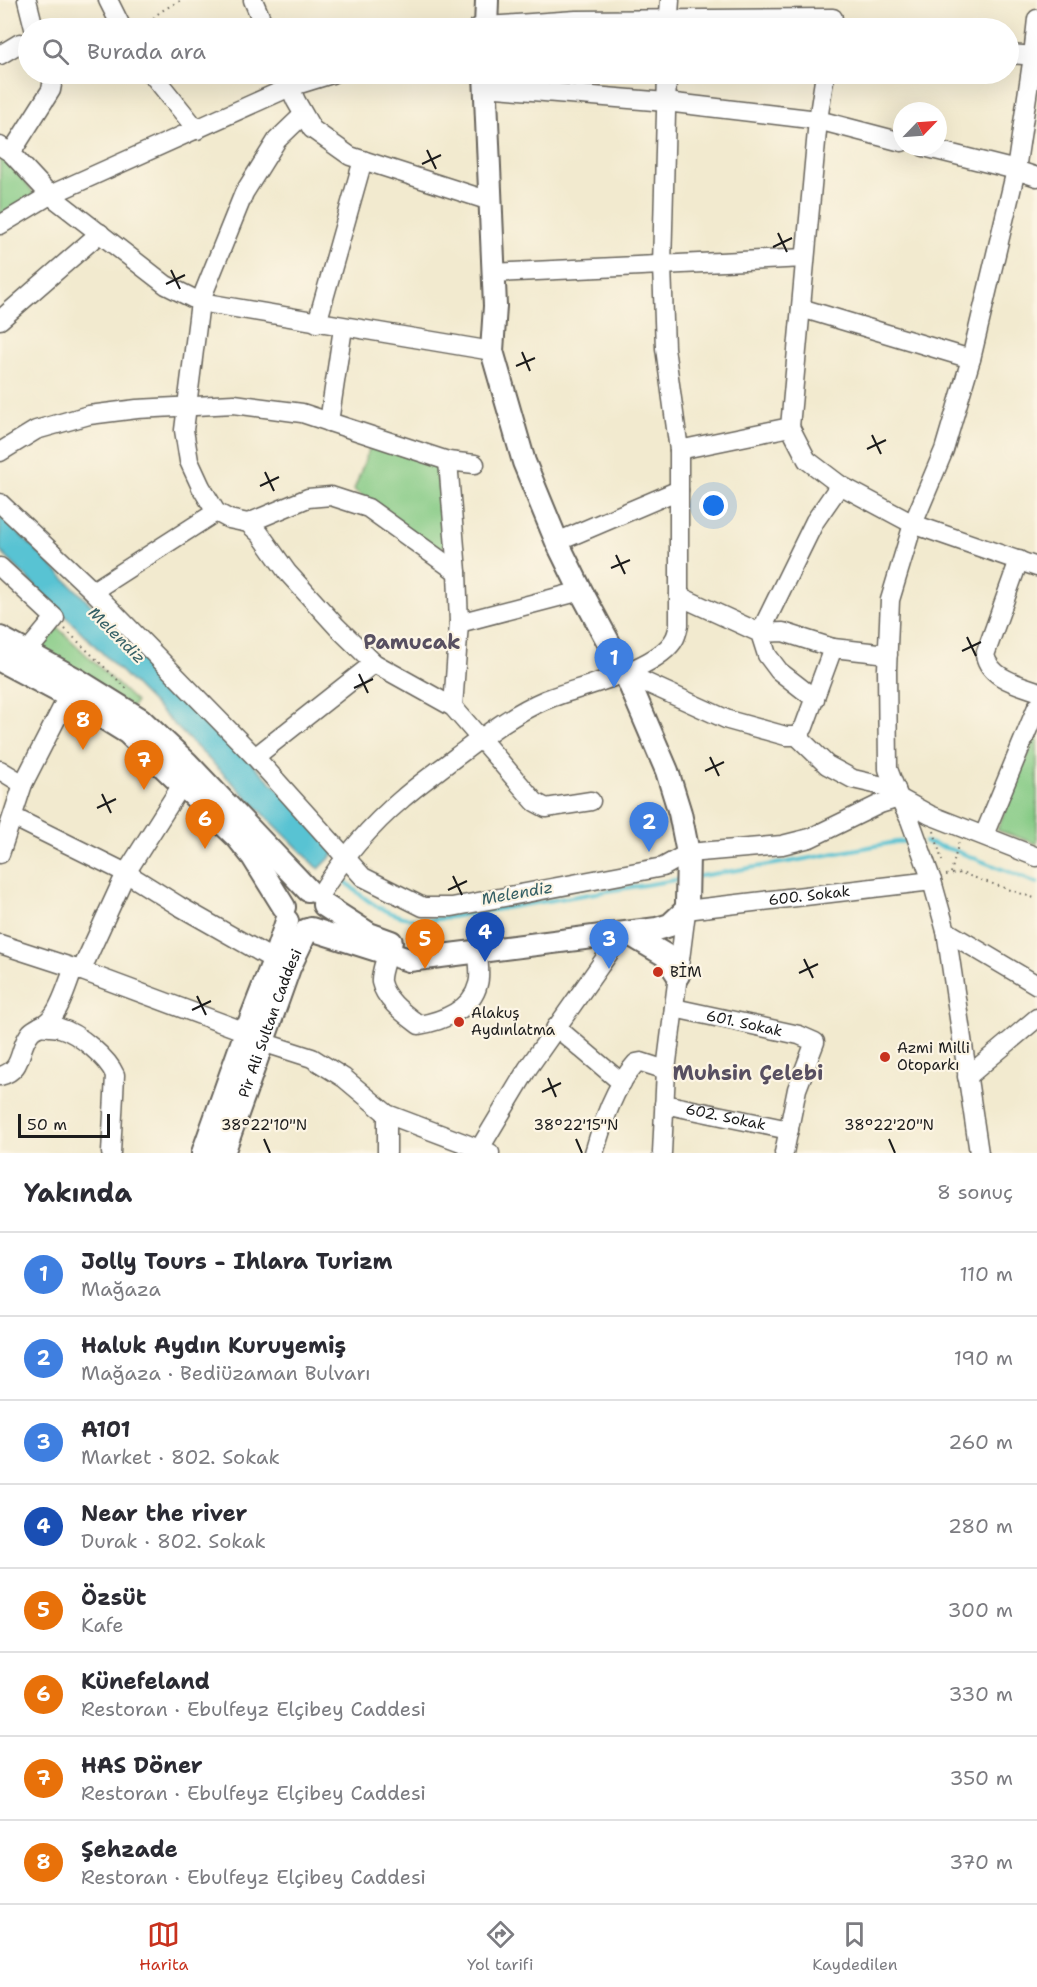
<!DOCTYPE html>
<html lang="tr">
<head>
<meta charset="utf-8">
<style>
	body { margin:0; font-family:"Shantell Sans",sans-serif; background:#f7f7f7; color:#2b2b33 }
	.compass { position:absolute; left:893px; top:102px; width:54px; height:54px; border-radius:50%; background:#fff; box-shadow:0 6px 24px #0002; rotate:65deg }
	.scale { position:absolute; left:18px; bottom:15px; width:92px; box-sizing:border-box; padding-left:6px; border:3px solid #1c1c1c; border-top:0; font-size:16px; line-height:21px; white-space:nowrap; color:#1c1c1c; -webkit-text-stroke:4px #fcf5e5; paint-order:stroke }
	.you { position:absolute; left:714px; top:506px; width:21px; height:21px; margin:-15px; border:4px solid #fff; border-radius:50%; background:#1a73e8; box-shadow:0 0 0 9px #1a73e833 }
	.badge { display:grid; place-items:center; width:39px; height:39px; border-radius:50%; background:#c8321e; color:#fff; font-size:20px; font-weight:700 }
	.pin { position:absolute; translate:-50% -50px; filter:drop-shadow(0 2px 3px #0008) }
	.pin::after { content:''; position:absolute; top:32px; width:21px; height:18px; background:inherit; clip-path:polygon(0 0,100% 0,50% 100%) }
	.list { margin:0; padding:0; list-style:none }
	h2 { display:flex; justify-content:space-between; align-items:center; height:78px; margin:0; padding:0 24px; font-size:26px }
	h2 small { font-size:20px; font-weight:400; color:#7c7c81 }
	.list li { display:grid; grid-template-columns:39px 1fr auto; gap:18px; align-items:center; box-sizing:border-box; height:84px; padding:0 24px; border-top:2px solid #e1e1e2 }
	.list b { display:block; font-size:22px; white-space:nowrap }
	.list p { margin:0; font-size:20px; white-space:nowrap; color:#7c7c81 }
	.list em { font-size:20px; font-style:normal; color:#7c7c81 }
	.icon { flex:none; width:33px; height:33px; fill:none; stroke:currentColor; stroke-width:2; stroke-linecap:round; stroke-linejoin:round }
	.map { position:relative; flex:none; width:1037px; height:1153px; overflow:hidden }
	.search { position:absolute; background:#fff; box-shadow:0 6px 24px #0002; left:18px; right:18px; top:18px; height:66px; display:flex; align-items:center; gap:15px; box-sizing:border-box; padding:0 21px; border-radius:33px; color:#7c7c81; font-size:22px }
	.sheet { height:750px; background:#fff }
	nav { display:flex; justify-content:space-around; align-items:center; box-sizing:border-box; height:84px; border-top:2px solid #e1e1e2; background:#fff; font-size:16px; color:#7c7c81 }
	nav a { display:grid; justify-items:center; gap:3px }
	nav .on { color:#c8321e }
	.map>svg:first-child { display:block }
</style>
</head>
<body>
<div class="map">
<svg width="1037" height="1153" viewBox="0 0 1037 1153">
	<rect width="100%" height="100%" fill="#fcf5e5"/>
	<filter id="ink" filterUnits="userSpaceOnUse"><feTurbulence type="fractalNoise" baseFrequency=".0167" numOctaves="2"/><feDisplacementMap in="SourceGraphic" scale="12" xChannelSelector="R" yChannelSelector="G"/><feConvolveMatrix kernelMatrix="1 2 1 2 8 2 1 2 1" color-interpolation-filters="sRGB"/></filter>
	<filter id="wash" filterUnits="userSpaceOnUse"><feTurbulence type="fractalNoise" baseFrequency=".008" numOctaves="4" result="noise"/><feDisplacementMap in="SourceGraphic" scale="24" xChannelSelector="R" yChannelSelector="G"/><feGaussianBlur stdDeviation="1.35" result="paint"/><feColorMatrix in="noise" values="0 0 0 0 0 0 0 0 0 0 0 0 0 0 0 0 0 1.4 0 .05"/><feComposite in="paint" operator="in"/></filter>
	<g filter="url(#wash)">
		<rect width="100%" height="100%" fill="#f2eacf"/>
		<path fill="#85ca85" stroke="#507350" stroke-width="1.5" d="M0 156 10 161 35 195 0 215Z
			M371 444 436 466 449 544 437 549 420 539 354 490Z
			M58 628 136 702 131 708 40 647Z
			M1037 733V844L997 830Z"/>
		<path fill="#58c3d3" stroke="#3a7078" stroke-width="1.5" d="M0 515 339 849 319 869 0 551Z"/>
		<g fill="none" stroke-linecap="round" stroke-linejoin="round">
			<path stroke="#58c3d3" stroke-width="4" d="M925 842 956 851 1037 883
				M340 876C365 902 389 918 426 921L681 879
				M694 877 794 861 896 842 912 841"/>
		</g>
	</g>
	<g filter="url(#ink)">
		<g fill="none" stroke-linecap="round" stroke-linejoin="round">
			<defs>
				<g id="minor">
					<path d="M27 0 34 28"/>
					<path d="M108 0 122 28"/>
					<path d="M253 0 265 28"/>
					<path d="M477 28 486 26 576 20 833 18"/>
					<path d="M668 28 670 0"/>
					<path d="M1008 54 1037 56"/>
					<path d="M0 55 20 43"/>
					<path d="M152 74 197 130"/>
					<path d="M284 74 296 101 312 129 350 156 490 201"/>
					<path d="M667 74 662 266 665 348 679 450 790 427 818 120 825 74"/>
					<path d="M484 87 666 102 818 120 902 142"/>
					<path d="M303 115 277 140 244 193 200 302 184 430 189 461 201 487 216 512 229 519 248 523 260 534 287 572 337 627 374 663 453 707 535 802 546 808 591 801"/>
					<path d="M0 146 11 153 50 195 166 285 200 302 492 351"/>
					<path d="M924 147 1016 170 1033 56 1037 19"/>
					<path d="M11 153 51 90 53 79 51 74"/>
					<path d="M0 225 50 195 290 87 332 74"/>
					<path d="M493 273 805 258"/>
					<path d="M801 308 971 359"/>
					<path d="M0 320 100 233"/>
					<path d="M317 323 363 160"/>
					<path d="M329 422 343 328"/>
					<path d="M790 427 807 460 840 485 913 524 944 450 971 359 1016 170 1037 177"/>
					<path d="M0 452 36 430 89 415 137 409 234 404 302 413 448 461 475 464"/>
					<path d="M448 461 457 572 459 623 453 707"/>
					<path d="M0 503 93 591 255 757 363 877 423 907H452L663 867 688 853 782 845 810 838 880 804 899 798 930 815 1037 857"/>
					<path d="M248 523 308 498 331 496 368 508 457 572"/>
					<path d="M557 542 679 490"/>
					<path d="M1019 560 985 655C990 678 1017 684 1037 691"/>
					<path d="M0 567 55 618 27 652"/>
					<path d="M93 591 216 512"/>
					<path d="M679 596 760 633 767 655 779 671 815 699"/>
					<path d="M459 623 581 591"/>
					<path d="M833 648 783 632 760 633 815 521 840 485"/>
					<path d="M625 673 728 720 786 736H797L827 765 853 779 896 789"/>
					<path d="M797 736 804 727 833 648 888 654"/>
					<path d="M255 757 374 663"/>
					<path d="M0 770 23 784"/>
					<path d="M13 817 126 873 179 906 274 960"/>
					<path d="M984 835 1037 707"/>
					<path d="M0 854 23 784 68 696"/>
					<path d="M319 896C341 861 370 826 402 799 419 784 438 771 456 757 484 736 512 714 545 700 577 687 659 670 675 638 677 634 678 629 679 625V450"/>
					<path id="s1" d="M686 910 932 881"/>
					<path d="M946 931 1037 985"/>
					<path d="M0 944 74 968 246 1032"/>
					<path d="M387 954C385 962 380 974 381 982 385 1000 405 1014 419 1025 442 1021 472 1010 478 984 481 975 478 962 478 951"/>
					<path d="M81 971 126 873 183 783"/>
					<path id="s2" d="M674 1008 799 1035 815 1042 797 1089 784 1153"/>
					<path d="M40 1026C46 1027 54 1027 60 1028 78 1033 108 1058 115 1075L111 1153"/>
					<path d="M556 1027 622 1083"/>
					<path d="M262 1042 312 1058 344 1078 387 1114 490 1153"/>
					<path d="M0 1076C25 1070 17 1048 31 1032 36 1027 45 1025 50 1019 61 1009 68 982 74 968"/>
					<path d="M967 1077 1037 1018"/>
					<path id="s3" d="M664 1104 789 1130"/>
					<path d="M387 1114V1153"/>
					<path d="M477 1153 528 1068 623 933"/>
					<path d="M594 1153C603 1122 614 1087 636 1063L641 1062 666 1070"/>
					<path d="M662 1153 666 1070 687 904"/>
					<path d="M979 1153 946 931 932 881 910 820 899 798 888 769 887 669 890 600 913 524 1037 567"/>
				</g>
				<g id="major">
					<path d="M486 28 487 0"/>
					<path d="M485 74 495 306 492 351 524 462 557 542 581 591 625 673 667 771 680 813 688 853 687 904"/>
					<path d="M0 638 79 681 140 719 187 763 308 890"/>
					<path d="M0 660 68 696 128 733 237 837 253 857 284 907"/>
					<path d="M324 905 369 934 391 942"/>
					<path d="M311 929 409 960 657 929 670 925 686 910"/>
					<path d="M628 933 665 955 678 975"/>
					<path d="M203 1153 246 1032 274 960 287 921"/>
					<path id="s4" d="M223 1153 289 968 307 930"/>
				</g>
			</defs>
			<use href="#minor" stroke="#67645b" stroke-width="21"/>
			<use href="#major" stroke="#67645b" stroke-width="26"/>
			<path stroke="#67645b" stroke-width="2" stroke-dasharray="1.5 4.5" stroke-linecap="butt" d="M147 28C152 14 168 7 182 0
				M65 629 128 690
				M934 831 942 861
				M951 873 959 841
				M946 875 961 873 1037 899"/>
			<use href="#minor" stroke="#fff" stroke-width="18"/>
			<use href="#major" stroke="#fff" stroke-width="22"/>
		</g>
	</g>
	<path fill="none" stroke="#1c1c1c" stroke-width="2" d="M427 150 436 169M422 164 441 155M778 233 787 252M773 247 792 238M171 270 180 289M166 284 185 275M522 352 530 371M516 366 535 358M872 435 881 454M867 449 886 440M265 472 274 491M260 486 279 477M616 555 625 574M611 568 630 560M967 637 976 656M962 651 981 642M359 674 368 693M354 688 373 679M710 757 719 776M705 771 724 762M102 794 111 813M97 808 116 799M453 876 462 895M448 890 467 881M804 959 813 978M799 973 818 964M197 996 206 1015M192 1010 211 1001M548 1078 556 1097M542 1092 561 1083M264 1139 270 1153M576 1139 582 1153M889 1139 895 1153"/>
	<g fill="#c8321e" stroke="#fcf5e5" stroke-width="2">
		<circle cx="658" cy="972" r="6"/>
		<circle cx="459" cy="1022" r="6"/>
		<circle cx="885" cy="1057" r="6"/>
	</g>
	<g text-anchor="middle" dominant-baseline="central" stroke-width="4.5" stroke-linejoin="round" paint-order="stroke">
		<g font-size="15" fill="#1c1c1c" stroke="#fcf5e5">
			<text stroke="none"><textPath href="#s1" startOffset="124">600. Sokak</textPath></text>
			<text stroke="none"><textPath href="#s2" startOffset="72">601. Sokak</textPath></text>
			<text stroke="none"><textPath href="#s4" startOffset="138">Pir Ali Sultan Caddesi</textPath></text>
			<text stroke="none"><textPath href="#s3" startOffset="63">602. Sokak</textPath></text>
		</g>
		<g font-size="15" fill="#1c1c1c" stroke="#fcf5e5" text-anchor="start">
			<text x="670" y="972">BİM</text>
			<text x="471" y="1013">Alakuş<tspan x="471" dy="17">Aydınlatma</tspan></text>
			<text x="897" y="1048">Azmi Milli<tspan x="897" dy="17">Otoparkı</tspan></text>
		</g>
		<g font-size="16" font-style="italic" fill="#345f65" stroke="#fcf5e5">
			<text transform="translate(117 635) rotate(45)">Melendiz</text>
			<text transform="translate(517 893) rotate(-10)">Melendiz</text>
		</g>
		<g font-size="21" font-weight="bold" fill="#585061" stroke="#fcf5e5">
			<text x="412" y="642">Pamucak</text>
			<text x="748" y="1073">Muhsin Çelebi</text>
		</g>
	</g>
	<g font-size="15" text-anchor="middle" fill="#1c1c1c" stroke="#fcf5e5" stroke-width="4.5" stroke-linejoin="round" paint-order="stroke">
		<text x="264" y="1130">38°22'10"N</text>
		<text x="576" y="1130">38°22'15"N</text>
		<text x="889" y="1130">38°22'20"N</text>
	</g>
</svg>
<svg class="compass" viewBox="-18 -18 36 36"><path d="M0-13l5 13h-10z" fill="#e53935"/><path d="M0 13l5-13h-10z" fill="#7c7c81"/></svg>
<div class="scale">50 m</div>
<div class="you"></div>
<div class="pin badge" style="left:614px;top:688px;background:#3f7fe0">1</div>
<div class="pin badge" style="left:649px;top:852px;background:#3f7fe0">2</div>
<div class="pin badge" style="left:609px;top:969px;background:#3f7fe0">3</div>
<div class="pin badge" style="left:485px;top:962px;background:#1a4fb4">4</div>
<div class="pin badge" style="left:425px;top:969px;background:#e8710a">5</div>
<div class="pin badge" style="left:205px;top:849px;background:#e8710a">6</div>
<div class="pin badge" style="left:144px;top:790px;background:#e8710a">7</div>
<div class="pin badge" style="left:83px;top:750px;background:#e8710a">8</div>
<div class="search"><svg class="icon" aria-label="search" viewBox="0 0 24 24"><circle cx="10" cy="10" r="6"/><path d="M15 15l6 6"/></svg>Burada ara</div>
</div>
<section class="sheet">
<h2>Yakında<small>8 sonuç</small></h2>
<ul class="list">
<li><span class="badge" style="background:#3f7fe0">1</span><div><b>Jolly Tours - Ihlara Turizm</b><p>Mağaza</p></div><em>110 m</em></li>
<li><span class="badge" style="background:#3f7fe0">2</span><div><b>Haluk Aydın Kuruyemiş</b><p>Mağaza · Bediüzaman Bulvarı</p></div><em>190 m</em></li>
<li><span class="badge" style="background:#3f7fe0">3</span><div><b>A101</b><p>Market · 802. Sokak</p></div><em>260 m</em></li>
<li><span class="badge" style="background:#1a4fb4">4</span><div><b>Near the river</b><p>Durak · 802. Sokak</p></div><em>280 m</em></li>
<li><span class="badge" style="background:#e8710a">5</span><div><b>Özsüt</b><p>Kafe</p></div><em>300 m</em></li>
<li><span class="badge" style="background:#e8710a">6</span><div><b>Künefeland</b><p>Restoran · Ebulfeyz Elçibey Caddesi</p></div><em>330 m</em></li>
<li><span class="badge" style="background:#e8710a">7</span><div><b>HAS Döner</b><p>Restoran · Ebulfeyz Elçibey Caddesi</p></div><em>350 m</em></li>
<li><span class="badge" style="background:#e8710a">8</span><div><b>Şehzade</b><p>Restoran · Ebulfeyz Elçibey Caddesi</p></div><em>370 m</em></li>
</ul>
</section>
<nav>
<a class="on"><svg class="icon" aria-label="map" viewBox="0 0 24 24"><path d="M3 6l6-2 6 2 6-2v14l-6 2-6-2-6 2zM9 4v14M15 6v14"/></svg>Harita</a>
<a><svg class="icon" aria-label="directions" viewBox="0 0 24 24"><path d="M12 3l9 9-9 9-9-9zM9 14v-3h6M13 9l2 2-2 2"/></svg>Yol tarifi</a>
<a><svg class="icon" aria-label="saved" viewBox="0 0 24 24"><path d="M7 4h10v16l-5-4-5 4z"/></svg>Kaydedilen</a>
</nav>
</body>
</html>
